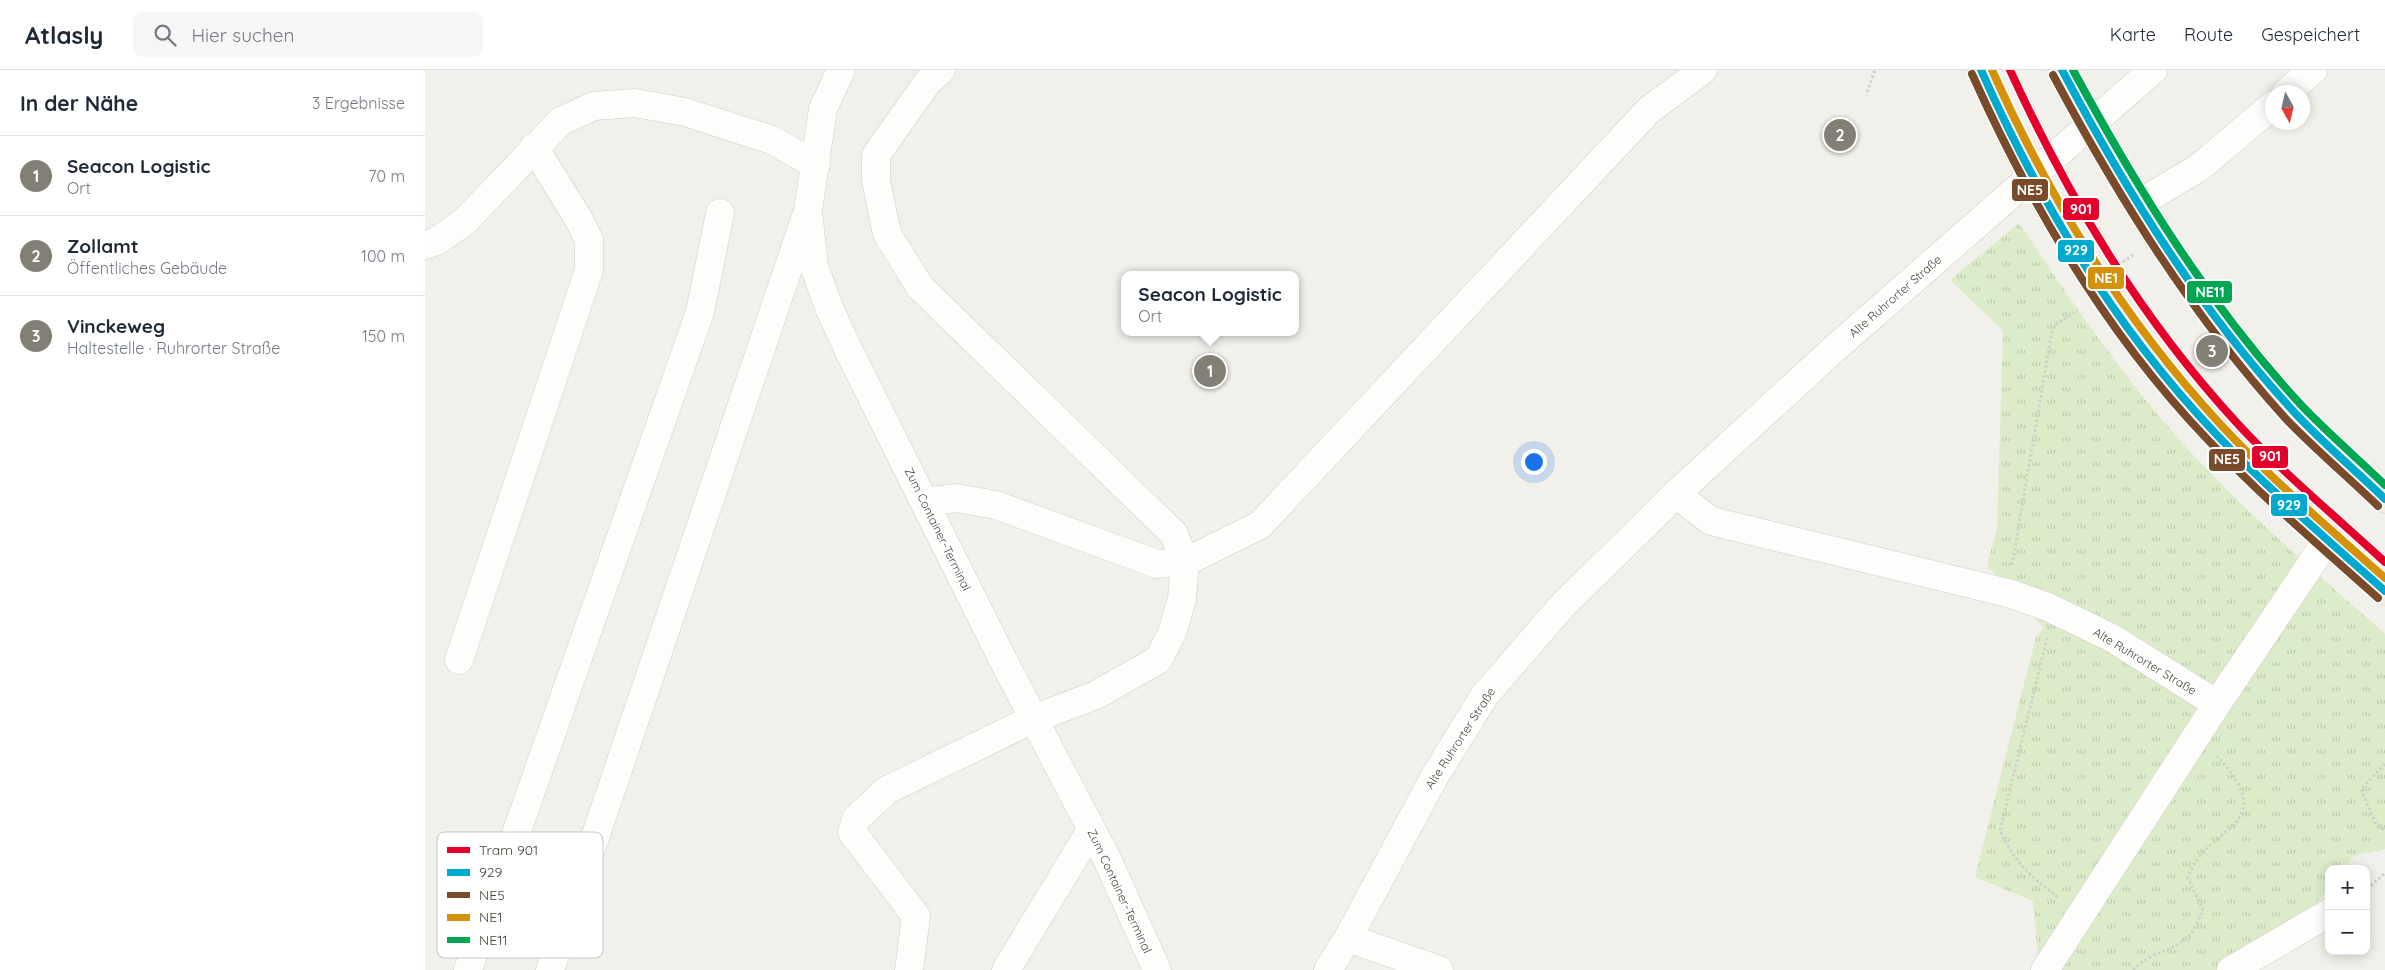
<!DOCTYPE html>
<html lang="de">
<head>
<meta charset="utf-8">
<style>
	body { margin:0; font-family:Quicksand,sans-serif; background:#f6f6f7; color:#1f2937 }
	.controls { position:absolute; right:15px; bottom:15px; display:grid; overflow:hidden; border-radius:10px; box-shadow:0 2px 12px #0003 }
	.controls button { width:45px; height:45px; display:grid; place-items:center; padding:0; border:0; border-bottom:1px solid #e0e1e3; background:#fff; color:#1f2937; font:25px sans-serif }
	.compass { position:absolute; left:1840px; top:15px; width:45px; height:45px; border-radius:50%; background:#fff; box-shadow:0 2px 12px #0003; rotate:172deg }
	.you { position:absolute; left:1108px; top:391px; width:18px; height:18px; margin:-12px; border:4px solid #fff; border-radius:50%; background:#1a73e8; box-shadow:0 0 0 8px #1a73e833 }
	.badge { display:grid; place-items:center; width:32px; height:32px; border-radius:50%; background:#827f75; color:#fff; font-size:16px; font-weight:700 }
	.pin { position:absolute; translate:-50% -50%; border:2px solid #fff; box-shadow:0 1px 5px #0006 }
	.popup { position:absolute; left:696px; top:201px; width:178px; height:65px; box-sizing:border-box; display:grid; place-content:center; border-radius:10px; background:#fff; filter:drop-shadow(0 1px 4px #0005); font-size:16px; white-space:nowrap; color:#747a83 }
	.popup b { font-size:19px; color:#1f2937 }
	.popup::after { content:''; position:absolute; left:50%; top:100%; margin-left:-10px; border:10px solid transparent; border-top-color:#fff }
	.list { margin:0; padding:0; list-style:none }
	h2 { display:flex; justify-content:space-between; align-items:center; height:65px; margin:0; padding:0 20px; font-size:21px }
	h2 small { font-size:16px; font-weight:400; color:#747a83 }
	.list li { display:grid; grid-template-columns:32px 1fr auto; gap:15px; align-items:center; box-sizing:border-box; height:80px; padding:0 20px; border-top:1px solid #e0e1e3 }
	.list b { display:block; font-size:19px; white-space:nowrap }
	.list p { margin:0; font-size:16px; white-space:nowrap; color:#747a83 }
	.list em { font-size:16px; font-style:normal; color:#747a83 }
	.icon { flex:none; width:28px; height:28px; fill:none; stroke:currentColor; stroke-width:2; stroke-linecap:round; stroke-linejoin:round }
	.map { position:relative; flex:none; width:1960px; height:900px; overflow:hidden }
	header { display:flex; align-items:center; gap:30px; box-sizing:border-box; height:70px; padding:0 25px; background:#fff; border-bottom:1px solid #e0e1e3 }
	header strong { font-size:24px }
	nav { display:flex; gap:28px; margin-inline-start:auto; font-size:18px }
	.search { width:350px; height:45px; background:#f6f6f7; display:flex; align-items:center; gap:12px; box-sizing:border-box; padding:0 18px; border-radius:10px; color:#747a83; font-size:19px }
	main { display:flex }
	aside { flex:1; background:#fff }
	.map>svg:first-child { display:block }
</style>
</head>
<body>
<header>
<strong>Atlasly</strong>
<div class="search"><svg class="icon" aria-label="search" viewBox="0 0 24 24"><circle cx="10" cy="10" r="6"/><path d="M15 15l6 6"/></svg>Hier suchen</div>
<nav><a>Karte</a><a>Route</a><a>Gespeichert</a></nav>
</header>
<main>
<aside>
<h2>In der Nähe<small>3 Ergebnisse</small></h2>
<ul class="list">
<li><span class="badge">1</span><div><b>Seacon Logistic</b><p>Ort</p></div><em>70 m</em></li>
<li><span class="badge">2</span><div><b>Zollamt</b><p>Öffentliches Gebäude</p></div><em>100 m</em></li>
<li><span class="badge">3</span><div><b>Vinckeweg</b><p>Haltestelle · Ruhrorter Straße</p></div><em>150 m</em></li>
</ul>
</aside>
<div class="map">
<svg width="1960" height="900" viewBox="0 0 1960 900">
	<defs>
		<pattern id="grass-tufts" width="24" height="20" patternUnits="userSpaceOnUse" patternTransform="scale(1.25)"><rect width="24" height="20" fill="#dcecc9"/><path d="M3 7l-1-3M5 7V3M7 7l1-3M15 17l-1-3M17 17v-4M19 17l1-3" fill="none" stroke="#beccad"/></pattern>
	</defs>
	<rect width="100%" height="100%" fill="#f1f0ea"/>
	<path fill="url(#grass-tufts)" d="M1594 153C1650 237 1707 321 1777 394 1834 454 1898 509 1960 564V779L1929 786 1918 799H1904C1904 804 1905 813 1903 818 1886 848 1821 886 1790 900H1614L1608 831 1550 807 1611 567 1619 558 1562 495 1572 459 1578 261 1525 210Z"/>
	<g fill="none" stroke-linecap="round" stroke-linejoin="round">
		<defs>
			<path id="minor" d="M416 0 398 39 383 141 389 196 405 240 423 279 576 586 682 789 732 900
				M516 0 502 13 451 85V111L462 164 495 217 749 464 760 492 835 455 1224 40 1278 0
				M1862 22 1888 0
				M1713 134 1775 97 1848 35
				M0 175 12 171 40 151 136 51 169 36 210 33 260 42 347 70 391 95
				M1251 424 1286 451 1583 523 1623 537 1687 568 1792 634 1903 469
				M34 590 164 200V170L153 148 109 77
				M923 868 1014 900
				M43 900 275 242 295 143
				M125 900 380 149
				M484 900 491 846 427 762 431 749 462 720 608 649 671 625 733 590 747 563 757 529 760 492 732 494 571 435 531 428 499 432
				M581 900 666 760
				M903 900 923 868 1011 704 1060 625 1138 535 1251 424 1408 280 1728 0
				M1620 900 1792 634
				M1806 900 1904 843"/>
			<path id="major" d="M1556 0 1593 78
				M1637 0 1652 29
				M1681 81 1734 169 1796 254 1870 343 1960 429
				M1620 131 1669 211 1714 273 1754 323 1833 407 1960 521"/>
		</defs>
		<use href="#minor" stroke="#cfcdc7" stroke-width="29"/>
		<use href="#major" stroke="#d4cdb7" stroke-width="29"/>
		<path stroke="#d2cfcb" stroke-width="3" stroke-dasharray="2.5 2.5" stroke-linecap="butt" d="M1442 22 1450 0
			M1694 195 1709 184
			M1587 495 1627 261 1631 254 1653 240
			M1622 568 1575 761C1591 794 1605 806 1634 828
			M1960 694 1936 719 1951 754 1960 761
			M1941 817 1947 815 1960 803
			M1708 900C1727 881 1748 882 1765 865 1771 859 1774 847 1778 840L1763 808C1779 754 1860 759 1792 686"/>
		<use href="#minor" stroke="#fdfdfc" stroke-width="28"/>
		<use href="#major" stroke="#f1eee4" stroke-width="28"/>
		<defs>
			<path id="major-bridge" d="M1652 29 1681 81
				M1593 78 1620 131"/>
		</defs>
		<use href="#major-bridge" stroke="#d4cdb7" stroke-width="29" stroke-linecap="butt"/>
		<use href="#major-bridge" stroke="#f1eee4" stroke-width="28"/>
		<defs>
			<path id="bus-1" d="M1556 0C1615 133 1690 258 1791 364 1844 420 1903 470 1960 521
				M1637 0C1702 123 1775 240 1870 343 1898 373 1930 400 1960 429"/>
			<path id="bus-2" d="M1547 4C1607 138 1682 265 1784 371 1837 427 1896 477 1953 528
				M1628 5C1694 128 1767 246 1862 350 1891 380 1923 407 1953 436"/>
			<path id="bus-3" d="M1567 0C1625 130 1699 250 1796 355 1847 410 1904 458 1960 508"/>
			<path id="bus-4" d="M1648 0C1713 120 1785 237 1878 337 1904 364 1933 389 1960 415"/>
		</defs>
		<use href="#bus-1" stroke="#fff" stroke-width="11"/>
		<use href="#bus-2" stroke="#fff" stroke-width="11"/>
		<use href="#bus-3" stroke="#fff" stroke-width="11"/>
		<use href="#bus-4" stroke="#fff" stroke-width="11"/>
		<use href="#bus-1" stroke="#00a9ce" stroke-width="8"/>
		<use href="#bus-2" stroke="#7a4b2a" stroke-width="8"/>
		<use href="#bus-3" stroke="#d4920b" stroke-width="8"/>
		<use href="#bus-4" stroke="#00a651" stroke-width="8"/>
		<defs>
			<path id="tram-1" d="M1585 0C1644 129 1715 247 1811 352 1857 402 1910 446 1960 492"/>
		</defs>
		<use href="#tram-1" stroke="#fff" stroke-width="11"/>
		<use href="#tram-1" stroke="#e4002b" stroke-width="8"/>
	</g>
	<g text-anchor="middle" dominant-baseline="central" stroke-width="5" stroke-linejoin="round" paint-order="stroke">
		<g font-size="12" fill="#474236" stroke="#fff">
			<text transform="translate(1470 226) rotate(-41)">Alte Ruhrorter Straße</text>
			<text transform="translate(513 459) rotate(64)">Zum Container-Terminal</text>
			<text transform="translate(1720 591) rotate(31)">Alte Ruhrorter Straße</text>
			<text transform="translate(1035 668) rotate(-57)">Alte Ruhrorter Straße</text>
			<text transform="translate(695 821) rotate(65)">Zum Container-Terminal</text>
		</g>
	</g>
	<rect x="12" y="762" width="166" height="126" rx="8" fill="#fff" stroke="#c8c6c3" stroke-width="1"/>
	<rect x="22" y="777" width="23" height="6" fill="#e4002b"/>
	<rect x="22" y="799" width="23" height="7" fill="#00a9ce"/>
	<rect x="22" y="822" width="23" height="6" fill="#7a4b2a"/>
	<rect x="22" y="844" width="23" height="7" fill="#d4920b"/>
	<rect x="22" y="867" width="23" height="6" fill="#00a651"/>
	<g font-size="14" fill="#474236">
		<text x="54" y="785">Tram 901</text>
		<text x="54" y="807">929</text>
		<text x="54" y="830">NE5</text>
		<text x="54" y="852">NE1</text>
		<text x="54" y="875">NE11</text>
	</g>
	<g stroke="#fff" stroke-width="2">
		<rect x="1586" y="108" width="38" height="24" rx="5" fill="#7a4b2a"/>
		<rect x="1637" y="127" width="38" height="24" rx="5" fill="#e4002b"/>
		<rect x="1632" y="169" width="38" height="24" rx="5" fill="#00a9ce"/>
		<rect x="1662" y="196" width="38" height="24" rx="5" fill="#d4920b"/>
		<rect x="1761" y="210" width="47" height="24" rx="5" fill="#00a651"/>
		<rect x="1826" y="375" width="38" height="24" rx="5" fill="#e4002b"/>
		<rect x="1783" y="378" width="38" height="24" rx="5" fill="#7a4b2a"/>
		<rect x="1845" y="423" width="38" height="24" rx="5" fill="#00a9ce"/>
	</g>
	<g font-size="14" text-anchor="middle" font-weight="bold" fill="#fff">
		<text x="1605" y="125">NE5</text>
		<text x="1656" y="144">901</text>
		<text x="1651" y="185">929</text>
		<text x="1681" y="213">NE1</text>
		<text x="1785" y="227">NE11</text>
		<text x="1845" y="391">901</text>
		<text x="1802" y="394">NE5</text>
		<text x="1864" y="440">929</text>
	</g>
</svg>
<div class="controls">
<button>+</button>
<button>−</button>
</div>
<svg class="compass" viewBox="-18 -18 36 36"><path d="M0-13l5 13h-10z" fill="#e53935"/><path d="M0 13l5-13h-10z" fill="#747a83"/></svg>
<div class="you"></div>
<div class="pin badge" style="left:785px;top:301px">1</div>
<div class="popup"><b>Seacon Logistic</b>Ort</div>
<div class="pin badge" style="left:1415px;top:65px">2</div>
<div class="pin badge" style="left:1787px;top:281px">3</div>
</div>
</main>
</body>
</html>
